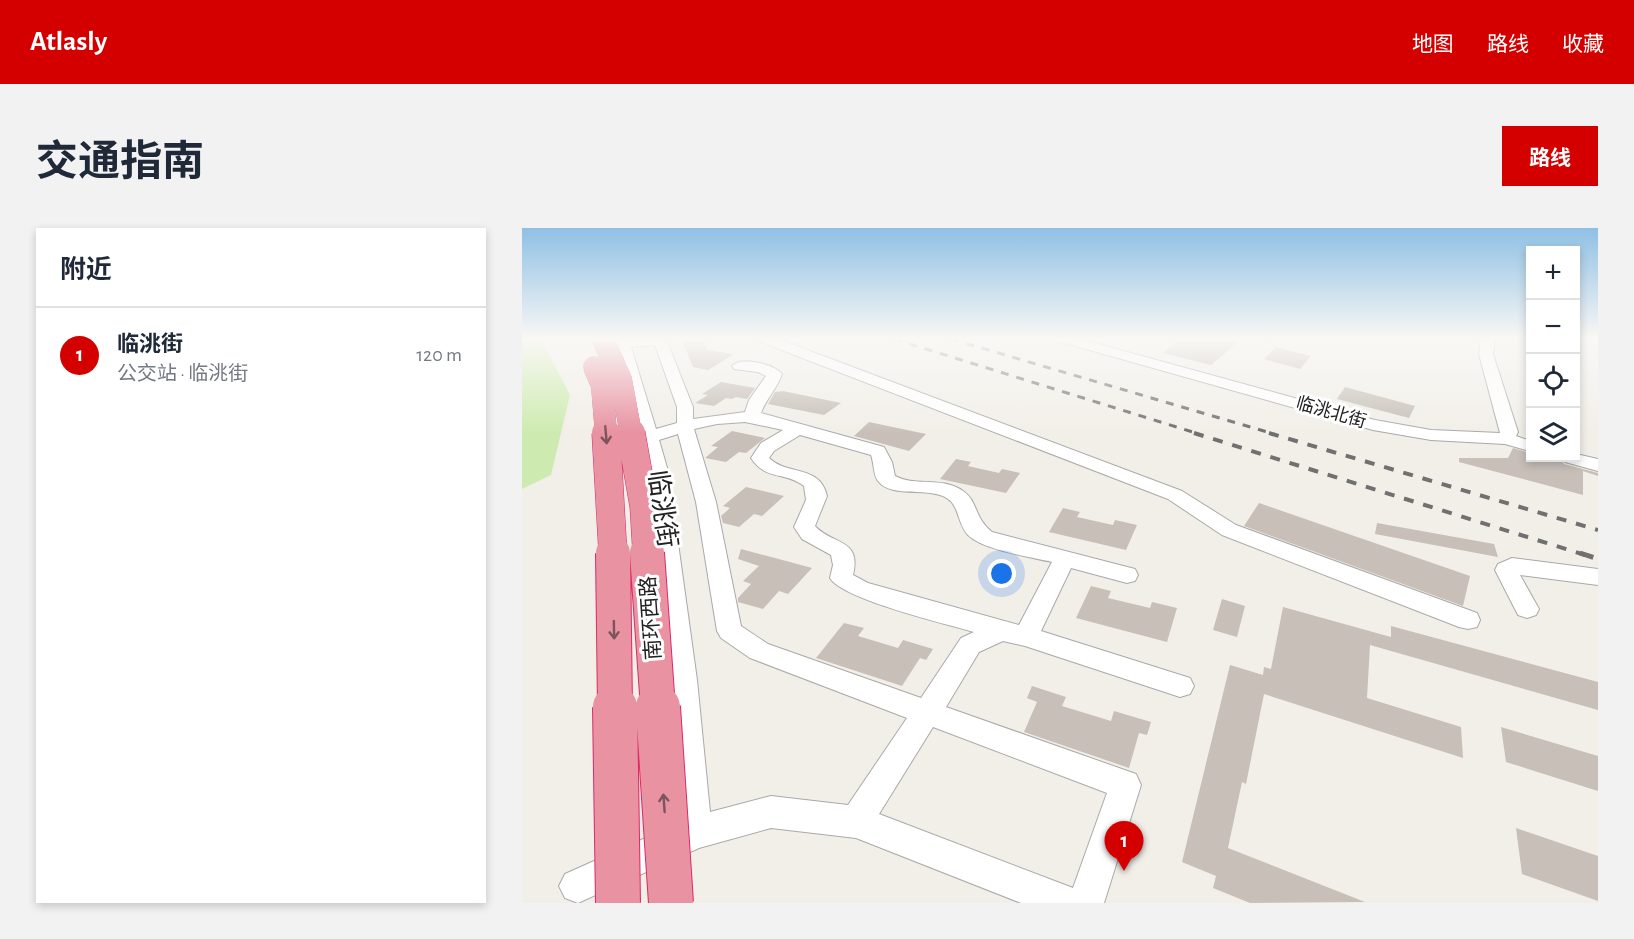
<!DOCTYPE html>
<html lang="zh">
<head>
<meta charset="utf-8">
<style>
	body { margin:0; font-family:"Alegreya Sans","Noto Sans SC",sans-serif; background:#f2f2f3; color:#1f2937 }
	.controls { position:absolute; right:18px; top:18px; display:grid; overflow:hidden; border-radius:0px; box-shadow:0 3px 9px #0003 }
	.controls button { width:54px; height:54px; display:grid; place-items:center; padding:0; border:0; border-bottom:2px solid #e0e1e3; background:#fff; color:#1f2937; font:30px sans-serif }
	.you { position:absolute; left:480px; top:346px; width:21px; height:21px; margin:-15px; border:4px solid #fff; border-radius:50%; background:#1a73e8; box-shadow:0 0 0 9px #1a73e833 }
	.badge { display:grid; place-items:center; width:39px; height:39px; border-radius:50%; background:#d40000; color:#fff; font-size:20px; font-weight:700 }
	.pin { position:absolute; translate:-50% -50px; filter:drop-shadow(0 2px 3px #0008) }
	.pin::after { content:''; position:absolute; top:32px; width:21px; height:18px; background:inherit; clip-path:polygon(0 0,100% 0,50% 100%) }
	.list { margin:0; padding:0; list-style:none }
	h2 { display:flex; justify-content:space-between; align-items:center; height:78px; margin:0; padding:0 24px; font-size:26px }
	h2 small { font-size:20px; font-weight:400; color:#747a83 }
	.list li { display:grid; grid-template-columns:39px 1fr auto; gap:18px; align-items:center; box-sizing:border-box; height:96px; padding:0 24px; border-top:2px solid #e0e1e3 }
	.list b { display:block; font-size:22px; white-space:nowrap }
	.list p { margin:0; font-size:20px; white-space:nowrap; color:#747a83 }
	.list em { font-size:20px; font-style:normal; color:#747a83 }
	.icon { flex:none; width:33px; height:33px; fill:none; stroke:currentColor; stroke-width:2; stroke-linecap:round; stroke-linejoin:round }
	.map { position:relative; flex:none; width:1076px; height:675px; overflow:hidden; border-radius:0px }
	header { display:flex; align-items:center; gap:36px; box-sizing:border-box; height:84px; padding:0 30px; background:#d40000; color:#fff }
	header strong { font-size:28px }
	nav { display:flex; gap:33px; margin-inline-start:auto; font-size:21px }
	.intro { display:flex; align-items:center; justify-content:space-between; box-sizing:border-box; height:144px; padding:0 36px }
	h1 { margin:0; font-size:42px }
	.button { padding:15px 27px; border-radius:0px; background:#d40000; color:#fff; font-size:21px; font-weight:700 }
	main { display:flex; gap:36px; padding:0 36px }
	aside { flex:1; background:#fff; border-radius:0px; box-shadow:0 3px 9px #0003 }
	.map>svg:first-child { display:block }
</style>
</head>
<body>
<header>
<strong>Atlasly</strong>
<nav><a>地图</a><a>路线</a><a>收藏</a></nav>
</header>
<div class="intro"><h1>交通指南</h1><a class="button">路线</a></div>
<main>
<aside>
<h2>附近<small></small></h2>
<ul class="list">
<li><span class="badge">1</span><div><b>临洮街</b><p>公交站 · 临洮街</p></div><em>120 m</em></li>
</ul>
</aside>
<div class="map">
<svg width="1076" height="675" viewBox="0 0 1076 675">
	<rect width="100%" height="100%" fill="#f2efe9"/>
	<path fill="#cdebb0" d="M0 111H19L48 167 29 247 0 261Z"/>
	<path fill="#c7bfb8" d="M168 111H180L185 122 212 126 186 142 171 139 160 112Z
		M658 111H704L716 114 689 137 641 125Z
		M754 119 789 128 778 141 742 131Z
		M199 154 233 160 225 171 214 169 210 171 204 170 192 178 173 175 186 167 180 166Z
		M823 159 893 178 887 190 815 171Z
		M261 163 319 175 302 187 246 176 253 164Z
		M347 194 404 206 387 223 332 208Z
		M210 203 243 210 224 225 217 224 204 234 183 230 196 219 189 218Z
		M991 220 1008 225V230H1038L1042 236 1076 245V248L1061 243V267L937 234V230H986Z
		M434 231 449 234 446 238 477 245 480 241 498 245 484 265 418 251Z
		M224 259 262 268 240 288 232 286 217 299 201 295 199 288 208 280 201 278Z
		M737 275 948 348 941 378 722 298Z
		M541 280 558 284 555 289 591 297 593 292 615 297 604 322 527 304Z
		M855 295 972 316 976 329 853 306Z
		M219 321 290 340 266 366 257 363 241 381 216 374V370L229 356 221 353 237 338 216 331Z
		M569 358 589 363 586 370 628 380 630 374 655 380 645 414 554 390Z
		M700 371 723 378 715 409 691 402Z
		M761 379 869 409V398L1076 454V482L848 417 845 470 939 499 941 530 742 466 724 556 720 554 706 620 843 674 728 675 691 660 694 648 660 634 708 437 741 447 742 439 749 441Z
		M322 395 342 400 336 408 376 420 381 412 411 421 404 432 398 430 380 458 294 430Z
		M510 458 544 469 540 478 589 493 592 483 629 494 625 507 617 505 607 540 502 504 515 474 505 470Z
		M979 499 1076 528V563L984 534Z
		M994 600 1076 628V673L1000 646Z"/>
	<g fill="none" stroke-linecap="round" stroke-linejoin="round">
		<defs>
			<path id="minor" d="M93 111H144L171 179V191L223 184 227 172 244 148 236 144 212 141 210 138C220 128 251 136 260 146 255 161 244 171 239 185L362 219 370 234 373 248C394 259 420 248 441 263 456 273 452 290 470 304L613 341 616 347 613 353 605 355 549 340 519 403 668 450 672 458 668 466 658 469 503 418 481 413 457 424 424 479 614 546 619 557 582 675H499L334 610 249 600 177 620 56 675 43 670 37 658 43 646 157 595 149 452 128 243ZM133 117 155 179V195L134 201 109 119ZM223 194 261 202 239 215 229 230C244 253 263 243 282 258L284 272 272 299 280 311 309 327 311 337 308 350C320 371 424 396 452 404L439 410 399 470 246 416 219 398 194 274 172 201 195 196ZM156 206 174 274 195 403 199 410 228 430 385 490 326 577 249 568 188 584 175 452 146 243 137 212ZM278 207 349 227C352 234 351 247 356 253 369 271 409 258 426 271 437 278 436 297 446 307 461 322 508 329 530 334L497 397 346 355 331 347C340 310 310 317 293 298L305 268C298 236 265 248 247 230L252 223ZM411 499 585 565 551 660 357 586Z
				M237 111H256L660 263 714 297 955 385 958 392 955 399 946 401 937 399 700 307 646 271 239 114Z
				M537 111H558L853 192 909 202 978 205 957 126 959 111H973L971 126 996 204 994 208 1008 213V223L983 216 909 212 851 202 539 114Z
				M1054 226 1076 231V243L1043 234 1040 230H1054Z
				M990 330 1076 341V357L998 347 1017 381 1014 387 1005 390 996 387 973 342 976 336Z"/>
		</defs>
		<use href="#minor" stroke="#a9a9a9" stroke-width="2"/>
		<use href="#minor" fill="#fff" fill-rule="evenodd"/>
		<path stroke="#707070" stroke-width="3" stroke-dasharray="8 8" stroke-linecap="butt" d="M372 111 677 206
			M429 111 752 206"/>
		<path stroke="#707070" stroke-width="4" stroke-dasharray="10 10" stroke-linecap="butt" d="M672 205 1063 327
			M747 205 1076 302"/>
		<path stroke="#707070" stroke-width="5" stroke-dasharray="14 14" stroke-linecap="butt" d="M1058 325 1076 331"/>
		<defs>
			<path id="highway-bridge-far3" d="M81 111 99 152 109 206
				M72 139 80 157 84 206"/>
			<path id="highway-bridge-far2" d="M84 205 91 327
				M109 205 122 278 125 327"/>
			<path id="highway-bridge-far1" d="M91 325 93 480
				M125 325 136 480"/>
			<path id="highway-bridge" d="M93 479 96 675
				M136 479 149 675"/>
		</defs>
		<use href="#highway-bridge-far3" stroke="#dc2a67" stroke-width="22" stroke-linecap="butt"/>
		<use href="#highway-bridge-far2" stroke="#dc2a67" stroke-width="29" stroke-linecap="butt"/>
		<use href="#highway-bridge-far1" stroke="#dc2a67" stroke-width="36" stroke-linecap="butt"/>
		<use href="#highway-bridge" stroke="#dc2a67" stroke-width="46" stroke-linecap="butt"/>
		<use href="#highway-bridge-far3" stroke="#e892a2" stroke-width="22"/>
		<use href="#highway-bridge-far2" stroke="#e892a2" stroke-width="28"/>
		<use href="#highway-bridge-far1" stroke="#e892a2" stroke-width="34"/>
		<use href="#highway-bridge" stroke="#e892a2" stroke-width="44"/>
	</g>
	<defs><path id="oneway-shaft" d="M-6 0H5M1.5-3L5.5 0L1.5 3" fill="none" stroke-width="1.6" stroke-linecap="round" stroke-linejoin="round" transform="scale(1.5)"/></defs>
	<g stroke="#7b545c">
		<use href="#oneway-shaft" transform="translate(84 207) rotate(85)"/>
		<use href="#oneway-shaft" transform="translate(92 402) rotate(89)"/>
		<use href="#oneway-shaft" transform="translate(142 575) rotate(-94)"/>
	</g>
	<linearGradient id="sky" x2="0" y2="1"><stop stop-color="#8fc0e4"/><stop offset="0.54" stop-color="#f9f8f5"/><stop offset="1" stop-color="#f9f8f5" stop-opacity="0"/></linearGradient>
	<rect width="1076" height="205" fill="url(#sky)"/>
	<g text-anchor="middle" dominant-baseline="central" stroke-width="6" stroke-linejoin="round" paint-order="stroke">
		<g font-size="18" fill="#222" stroke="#fff">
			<text transform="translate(809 185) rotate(16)">临洮北街</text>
		</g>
		<g font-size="21" fill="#222" stroke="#fff">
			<text transform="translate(129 390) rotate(-94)">南环西路</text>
		</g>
		<g font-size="26" fill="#222" stroke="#fff">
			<text transform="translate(140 281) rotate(82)">临洮街</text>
		</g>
	</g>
</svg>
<div class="controls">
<button>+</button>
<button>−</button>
<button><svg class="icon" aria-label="locate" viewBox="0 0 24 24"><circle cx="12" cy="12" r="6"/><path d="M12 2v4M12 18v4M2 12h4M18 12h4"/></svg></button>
<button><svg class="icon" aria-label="layers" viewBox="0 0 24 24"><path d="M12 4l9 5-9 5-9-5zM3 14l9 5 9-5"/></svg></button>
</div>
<div class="you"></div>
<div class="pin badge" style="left:602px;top:643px">1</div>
</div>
</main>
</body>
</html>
